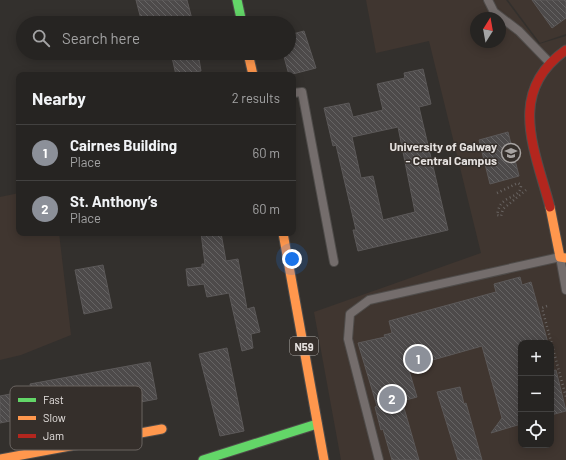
<!DOCTYPE html>
<html lang="en">
<head>
<meta charset="utf-8">
<style>
	body { margin:0; font-family:Barlow,sans-serif; background:#32302f; color:#f1f3f6 }
	.controls { position:absolute; right:12px; bottom:12px; display:grid; overflow:hidden; border-radius:8px; box-shadow:0 2px 10px #0003 }
	.controls button { width:36px; height:36px; display:grid; place-items:center; padding:0; border:0; border-bottom:1px solid #424140; background:#262422; color:#f1f3f6; font:20px sans-serif }
	.compass { position:absolute; left:470px; top:12px; width:36px; height:36px; border-radius:50%; background:#262422; box-shadow:0 2px 10px #0003; rotate:11deg }
	.you { position:absolute; left:292px; top:259px; width:14px; height:14px; margin:-10px; border:3px solid #fff; border-radius:50%; background:#1a73e8; box-shadow:0 0 0 6px #1a73e833 }
	.badge { display:grid; place-items:center; width:26px; height:26px; border-radius:50%; background:#8c9099; color:#fff; font-size:13px; font-weight:700 }
	.pin { position:absolute; translate:-50% -50%; border:2px solid #fff; box-shadow:0 1px 4px #0006 }
	.list { margin:0; padding:0; list-style:none }
	h2 { display:flex; justify-content:space-between; align-items:center; height:52px; margin:0; padding:0 16px; font-size:17px }
	h2 small { font-size:13px; font-weight:400; color:#a4a4a5 }
	.list li { display:grid; grid-template-columns:26px 1fr auto; gap:12px; align-items:center; box-sizing:border-box; height:56px; padding:0 16px; border-top:1px solid #424140 }
	.list b { display:block; font-size:15px; white-space:nowrap }
	.list p { margin:0; font-size:13px; white-space:nowrap; color:#a4a4a5 }
	.list em { font-size:13px; font-style:normal; color:#a4a4a5 }
	.icon { flex:none; width:22px; height:22px; fill:none; stroke:currentColor; stroke-width:2; stroke-linecap:round; stroke-linejoin:round }
	.map { position:relative; flex:none; width:566px; height:460px; overflow:hidden }
	.search { position:absolute; background:#262422; box-shadow:0 2px 10px #0003; left:16px; top:16px; width:280px; height:44px; display:flex; align-items:center; gap:10px; box-sizing:border-box; padding:0 14px; border-radius:22px; color:#a4a4a5; font-size:15px }
	.panel { position:absolute; background:#262422; box-shadow:0 2px 10px #0003; left:16px; top:72px; width:280px; height:164px; border-radius:8px }
	.map>svg:first-child { display:block }
</style>
</head>
<body>
<div class="map">
<svg width="566" height="460" viewBox="0 0 566 460">
	<defs>
		<pattern id="building-back-hatch" width="6" height="6" patternUnits="userSpaceOnUse"><rect width="6" height="6" fill="#4d4a4a"/><path d="M-1 5l2 2M0 0l6 6M5-1l2 2" fill="none" stroke="#666464"/></pattern>
	</defs>
	<rect width="100%" height="100%" fill="#33302d"/>
	<path fill="#403630" fill-rule="evenodd" d="M366 0H506L539 44 566 36V460H341L314 312 481 253 429 41 376 53ZM476 18H500V42H476ZM521 343H551V445H521Z
		M508 0H566V34L540 43Z
		M19 193V233H59L71 335 21 355 0 360V197Z"/>
	<path fill="url(#building-back-hatch)" stroke="#5c5959" fill-rule="evenodd" d="M136 0H187L193 23H142Z
		M532 0H566V18L552 28Z
		M304 31 316 68 289 75 283 53H289V35Z
		M171 53H198L201 71 176 75Z
		M423 69 431 104 419 107 448 230 358 251 353 230H356L336 145 333 146 324 108 349 103 353 117 383 110 377 84 405 78 404 73ZM398 127 415 212 383 220 373 176 361 178 352 137Z
		M508 132 519 176 490 184 479 140Z
		M201 233H221L226 261 238 259 247 309 254 307 260 332 251 334 253 348 242 351 229 293 207 297 204 284 188 286 186 269 202 267V264H205Z
		M103 265 112 308 84 314 75 270Z
		M520 277 522 285 531 282 548 343H521V424L491 433 502 418 482 346 408 367 417 397 402 401 419 460H392L383 429 381 430 375 407 377 406 358 343 385 337 384 335 392 333 389 321 496 292 494 284Z
		M227 348 244 431 220 436 199 354Z
		M150 362 157 399 37 421 36 416 0 423V396L31 390 30 384Z
		M556 370 566 411 551 415V371Z
		M460 387 464 404 466 403 482 460H458L437 392Z"/>
	<g fill="none" stroke-linecap="round" stroke-linejoin="round">
		<defs>
			<path id="lane" d="M488 0 494 12 519 31 550 63
				M293 93 302 92 334 262
				M379 460 348 339 350 314 369 300 560 257 566 290"/>
			<path id="fast" d="M237 0 242 23
				M203 460 317 424"/>
			<path id="slow" d="M248 53 253 75
				M550 207 560 257 566 258
				M283 233 324 460
				M0 459 162 429"/>
			<path id="jam" d="M550 207C535 150 506 92 566 50"/>
		</defs>
		<use href="#lane" stroke="#4f4c4a" stroke-width="10"/>
		<use href="#fast" stroke="#4f4c4a" stroke-width="11"/>
		<use href="#slow" stroke="#4f4c4a" stroke-width="11"/>
		<use href="#jam" stroke="#4f4c4a" stroke-width="11"/>
		<path stroke="#696563" stroke-width="2.5" stroke-dasharray="1 3" stroke-linecap="butt" d="M497 193 518 183 521 185C521 196 509 196 503 202 499 205 498 211 497 215L501 216 503 209 526 190
			M547 306 542 308 566 397"/>
		<use href="#lane" stroke="#746d6c" stroke-width="8"/>
		<use href="#fast" stroke="#63d668" stroke-width="9"/>
		<use href="#slow" stroke="#ff974d" stroke-width="9"/>
		<use href="#jam" stroke="#b3261e" stroke-width="9"/>
	</g>
	<defs>
		<symbol id="university-ring" viewBox="-11 -11 22 22"><circle r="9.5" fill="#352f2b" stroke="#a7a3a1" stroke-width="1.5"/><path d="M0-5L7-2L0 1L-7-2ZM-4 1L0 2.5L4 1V4Q0 6-4 4Z" fill="#a7a3a1"/></symbol>
	</defs>
	<g fill-rule="evenodd">
		<use href="#university-ring" x="500" y="142" width="22" height="22"/>
	</g>
	<g text-anchor="middle" dominant-baseline="central" stroke-width="3" stroke-linejoin="round" paint-order="stroke">
		<rect fill="#352f2b" stroke="#b0aca9" stroke-width="1" x="290" y="337" width="28" height="18" rx="3"/>
		<g font-size="11" font-weight="bold" fill="#e5e1df">
			<text x="304" y="346">N59</text>
		</g>
		<g font-size="12" font-weight="bold" fill="#e5e1df" stroke="#352f2b" text-anchor="end">
			<text x="497" y="146">University of Galway<tspan x="497" dy="14">- Central Campus</tspan></text>
		</g>
	</g>
	<rect x="10" y="386" width="132" height="64" rx="6" fill="#352f2b" stroke="#6a6461" stroke-width="1"/>
	<rect x="18" y="398" width="18" height="4" fill="#63d668"/>
	<rect x="18" y="416" width="18" height="4" fill="#ff974d"/>
	<rect x="18" y="434" width="18" height="4" fill="#b3261e"/>
	<g font-size="11" fill="#e5e1df">
		<text x="43" y="404">Fast</text>
		<text x="43" y="422">Slow</text>
		<text x="43" y="440">Jam</text>
	</g>
</svg>
<div class="controls">
<button>+</button>
<button>−</button>
<button><svg class="icon" aria-label="locate" viewBox="0 0 24 24"><circle cx="12" cy="12" r="6"/><path d="M12 2v4M12 18v4M2 12h4M18 12h4"/></svg></button>
</div>
<svg class="compass" viewBox="-18 -18 36 36"><path d="M0-13l5 13h-10z" fill="#e53935"/><path d="M0 13l5-13h-10z" fill="#a4a4a5"/></svg>
<div class="you"></div>
<div class="pin badge" style="left:418px;top:359px">1</div>
<div class="pin badge" style="left:392px;top:399px">2</div>
<div class="search"><svg class="icon" aria-label="search" viewBox="0 0 24 24"><circle cx="10" cy="10" r="6"/><path d="M15 15l6 6"/></svg>Search here</div>
<section class="panel">
<h2>Nearby<small>2 results</small></h2>
<ul class="list">
<li><span class="badge">1</span><div><b>Cairnes Building</b><p>Place</p></div><em>60 m</em></li>
<li><span class="badge">2</span><div><b>St. Anthony’s</b><p>Place</p></div><em>60 m</em></li>
</ul>
</section>
</div>
</body>
</html>
